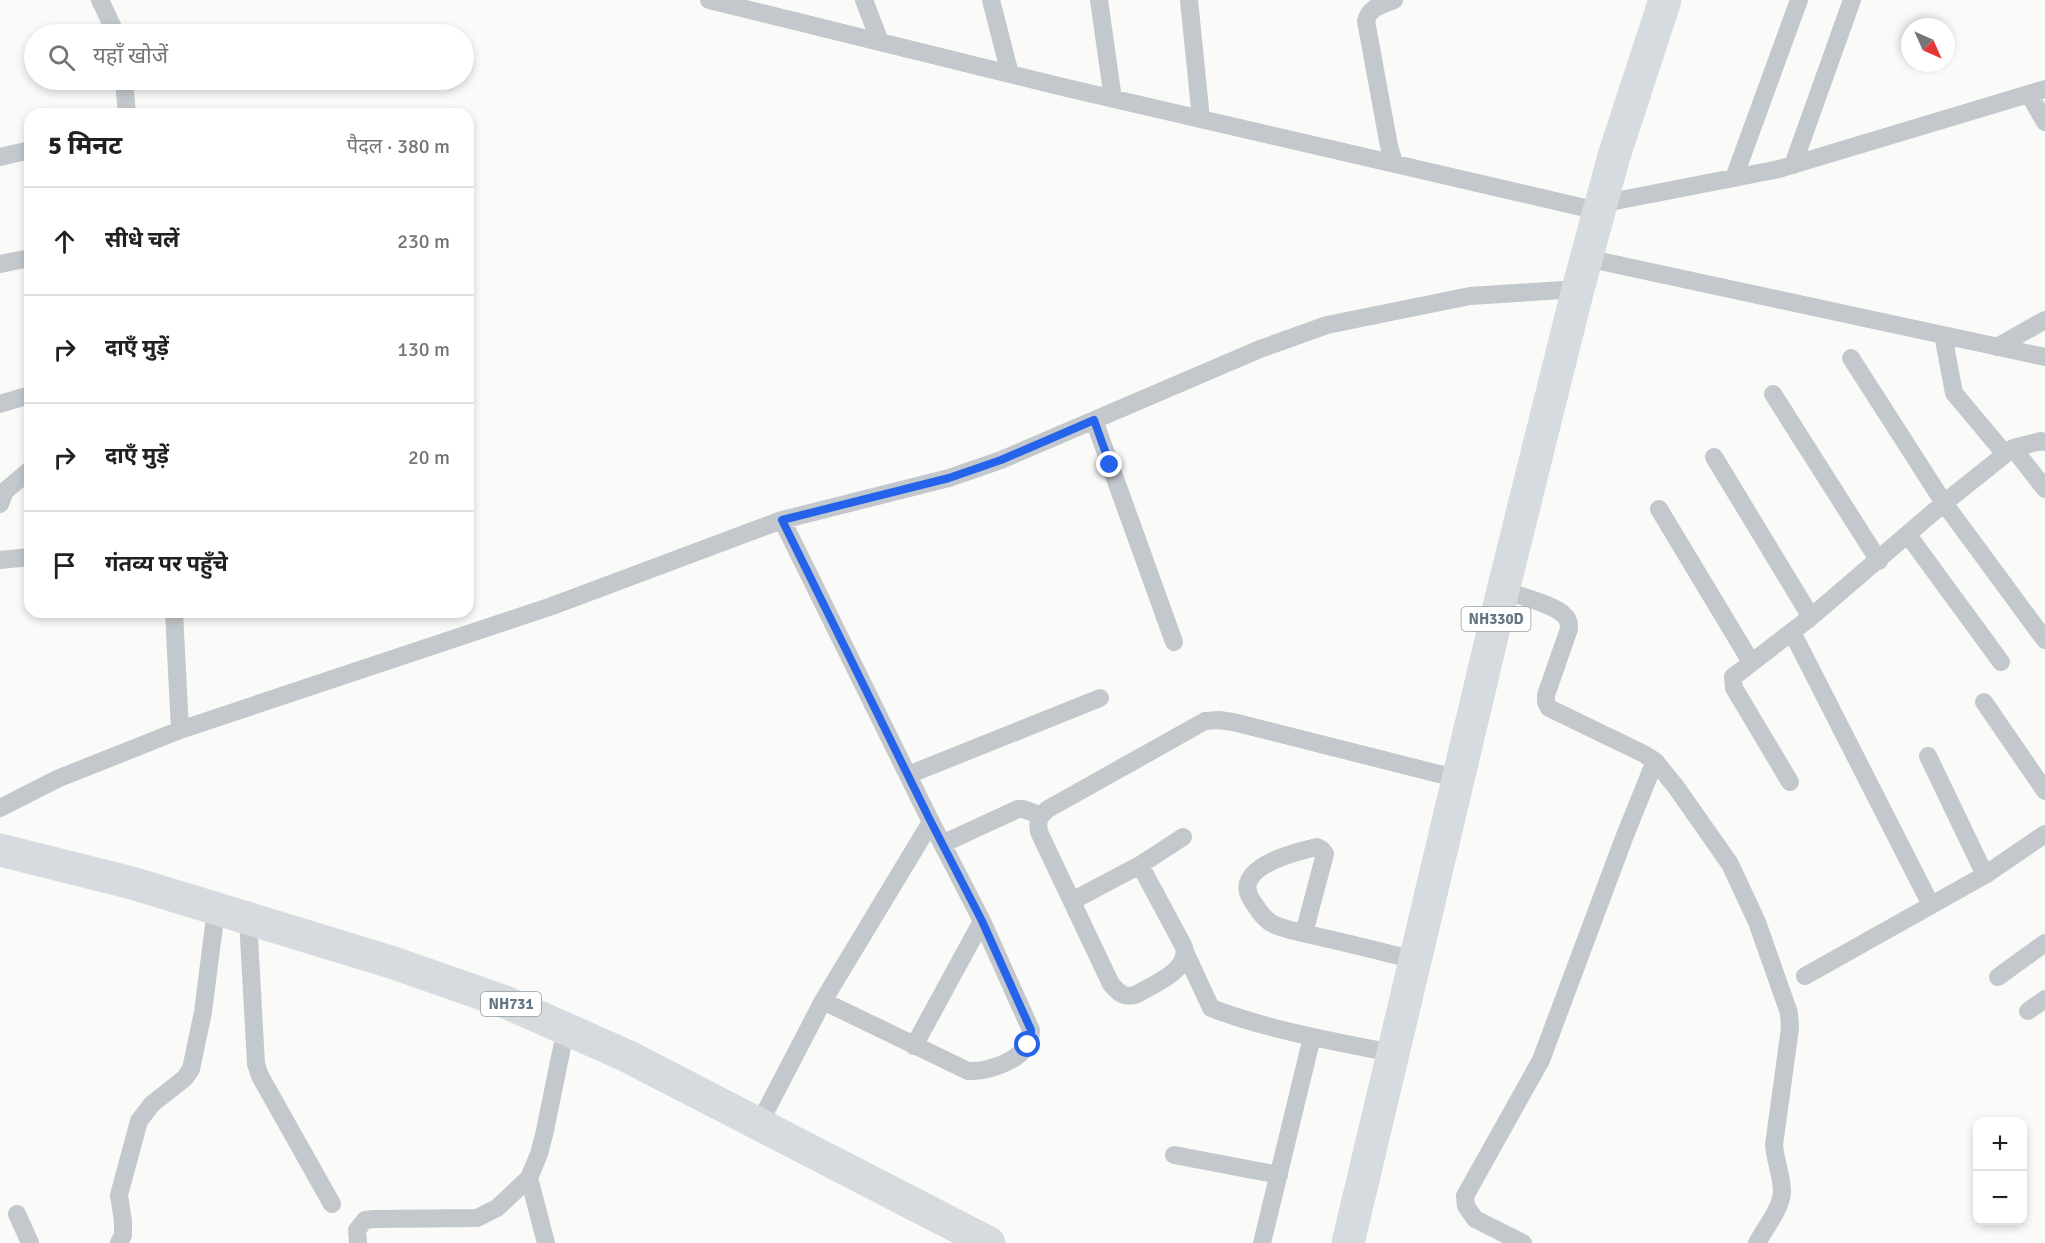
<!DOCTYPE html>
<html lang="hi">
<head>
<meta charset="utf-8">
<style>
	body { margin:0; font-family:Signika,"Noto Sans Devanagari",sans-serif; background:#f6f6f6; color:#202124 }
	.controls { position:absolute; right:18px; bottom:18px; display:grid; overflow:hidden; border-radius:12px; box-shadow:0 3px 9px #0003 }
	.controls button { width:54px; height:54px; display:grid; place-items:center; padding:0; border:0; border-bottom:2px solid #e0e0e0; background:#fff; color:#202124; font:30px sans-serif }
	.compass { position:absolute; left:1901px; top:18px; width:54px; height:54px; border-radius:50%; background:#fff; box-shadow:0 3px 9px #0003; rotate:135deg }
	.stop { position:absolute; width:18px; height:18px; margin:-14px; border:4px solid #2563eb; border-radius:50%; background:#fff }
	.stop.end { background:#2563eb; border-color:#fff; box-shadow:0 2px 6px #0008 }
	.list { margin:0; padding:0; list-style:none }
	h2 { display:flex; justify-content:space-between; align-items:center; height:78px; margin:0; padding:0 24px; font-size:26px }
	h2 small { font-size:20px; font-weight:400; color:#757577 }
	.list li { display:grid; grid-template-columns:39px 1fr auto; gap:18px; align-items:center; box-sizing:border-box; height:108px; padding:0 24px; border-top:2px solid #e0e0e0 }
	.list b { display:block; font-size:22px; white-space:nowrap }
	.list em { font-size:20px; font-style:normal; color:#757577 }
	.icon { flex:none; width:33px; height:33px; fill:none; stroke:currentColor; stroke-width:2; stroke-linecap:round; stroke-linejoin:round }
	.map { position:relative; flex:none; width:2045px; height:1243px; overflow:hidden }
	.search { position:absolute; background:#fff; box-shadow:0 3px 9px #0003; left:24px; top:24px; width:450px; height:66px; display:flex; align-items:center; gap:15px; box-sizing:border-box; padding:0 21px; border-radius:33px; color:#757577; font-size:22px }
	.panel { position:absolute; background:#fff; box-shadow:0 3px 9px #0003; left:24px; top:108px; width:450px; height:510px; border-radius:18px }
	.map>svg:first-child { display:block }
</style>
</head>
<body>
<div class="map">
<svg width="2045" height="1243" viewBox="0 0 2045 1243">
	<rect width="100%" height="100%" fill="#fafaf8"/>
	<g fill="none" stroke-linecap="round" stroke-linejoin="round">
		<path stroke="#c3c8cc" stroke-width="18" d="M100 0 116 34
			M709 0 1067 88 1598 211
			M864 0 880 42
			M991 0 1010 74
			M1099 0 1113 99
			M1189 0 1201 119
			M124 80 127 114
			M2029 94 2045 122
			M0 157 30 150
			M1394 163 1389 146 1366 21C1369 7 1382 5 1394 0
			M1793 165 1852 0
			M1734 178 1799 0
			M1600 204 1779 169 2045 89
			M1586 258 2045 357
			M0 264 30 258
			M1943 335 1954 393 2005 454
			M1997 347 2045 320
			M1851 358 1944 503 2045 640
			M1773 394 1879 561
			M0 404 30 395
			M1094 420 1174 642
			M2013 448 2045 489
			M1714 457 1811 617
			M0 504 5 491 30 470
			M1659 509 1751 662
			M782 520 931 822 982 921 1031 1030C1032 1058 991 1072 968 1071L823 1001
			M1908 535 2001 662
			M0 560 30 557
			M1503 590C1519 596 1554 604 1565 616 1569 620 1569 624 1569 629L1546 695V702L1549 708 1644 754 1655 761 1676 787 1730 864 1757 922 1789 1013 1790 1028 1774 1145C1775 1160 1782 1176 1782 1192 1781 1209 1765 1228 1757 1243
			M174 612 180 730
			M1792 632 1931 905
			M1984 702 2045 791
			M1928 756 1985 875
			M908 775 1100 698
			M1790 782 1734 688 1733 677 1811 617 1944 503 2013 448 2041 441 2045 442
			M0 808 57 779 180 730 552 606 782 520 949 478 1001 460 1260 349 1327 325 1470 296 1578 289
			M942 844 1018 809H1023L1040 815
			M1140 865 1184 947C1190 971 1152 985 1135 995 1123 998 1119 993 1111 984L1039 832C1037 821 1039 816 1048 809L1205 721 1219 720 1233 722 1459 779
			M1072 901 1140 865 1183 837
			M248 919 256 1064 260 1076 332 1204
			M1304 933 1325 854 1322 850 1317 847C1295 852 1228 868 1253 902 1259 911 1265 921 1275 925 1289 931 1305 933 1320 937 1351 944 1383 952 1414 960
			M1186 954 1211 1008C1269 1030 1331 1041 1392 1053
			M1805 976 1985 875 2045 834
			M1998 977 2045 943
			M2028 1011 2045 999
			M914 1046 982 921
			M759 1124 823 1001 931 822
			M1174 1155 1279 1175
			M529 1178 546 1243
			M17 1214 30 1243
			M119 1243 123 1235V1221L119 1195 139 1121 152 1104 185 1078 191 1069 203 1012 216 910
			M358 1243 357 1230 365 1220 374 1219 477 1218 497 1208 529 1178 539 1154 544 1135 566 1028
			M1262 1243 1312 1037
			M1523 1243 1475 1219 1466 1206 1465 1196 1541 1060 1624 838 1655 761"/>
		<path stroke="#d6dbdf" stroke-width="33" d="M0 850 132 883 394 963 505 1002 627 1056 989 1243
			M1348 1243 1503 590 1578 289 1614 156 1665 0"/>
	</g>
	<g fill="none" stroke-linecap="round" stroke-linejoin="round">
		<path stroke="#2563eb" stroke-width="8" d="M1028 1045 1031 1037V1030L982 921 931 822 782 520 949 478 1001 460 1094 420 1110 465"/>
	</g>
	<g text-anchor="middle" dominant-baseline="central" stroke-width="6" stroke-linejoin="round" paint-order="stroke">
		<g fill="#fff" stroke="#939fa8" stroke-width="1.5">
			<rect x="1461.5" y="607" width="69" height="24" rx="4.5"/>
			<rect x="481" y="992" width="60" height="24" rx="4.5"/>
		</g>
		<g font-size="15" font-weight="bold" fill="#657683">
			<text x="1496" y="619">NH330D</text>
			<text x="511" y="1004">NH731</text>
		</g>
	</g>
</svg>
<div class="controls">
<button>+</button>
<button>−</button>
</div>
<svg class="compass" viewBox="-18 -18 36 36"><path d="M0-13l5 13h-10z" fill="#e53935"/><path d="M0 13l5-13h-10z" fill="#757577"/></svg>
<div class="stop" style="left:1028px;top:1045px"></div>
<div class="stop end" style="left:1110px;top:465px"></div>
<div class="search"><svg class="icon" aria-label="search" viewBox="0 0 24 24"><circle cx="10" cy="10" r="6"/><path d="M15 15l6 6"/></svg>यहाँ खोजें</div>
<section class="panel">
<h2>5 मिनट<small>पैदल · 380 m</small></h2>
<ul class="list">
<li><svg class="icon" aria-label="ahead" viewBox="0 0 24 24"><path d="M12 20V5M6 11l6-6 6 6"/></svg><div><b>सीधे चलें</b></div><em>230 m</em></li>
<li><svg class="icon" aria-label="right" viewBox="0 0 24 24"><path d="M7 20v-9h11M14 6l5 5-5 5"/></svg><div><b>दाएँ मुड़ें</b></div><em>130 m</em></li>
<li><svg class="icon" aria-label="right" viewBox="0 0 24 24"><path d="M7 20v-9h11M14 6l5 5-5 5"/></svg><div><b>दाएँ मुड़ें</b></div><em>20 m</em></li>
<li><svg class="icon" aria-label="arrive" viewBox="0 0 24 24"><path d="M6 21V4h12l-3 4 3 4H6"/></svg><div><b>गंतव्य पर पहुँचे</b></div></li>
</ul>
</section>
</div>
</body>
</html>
